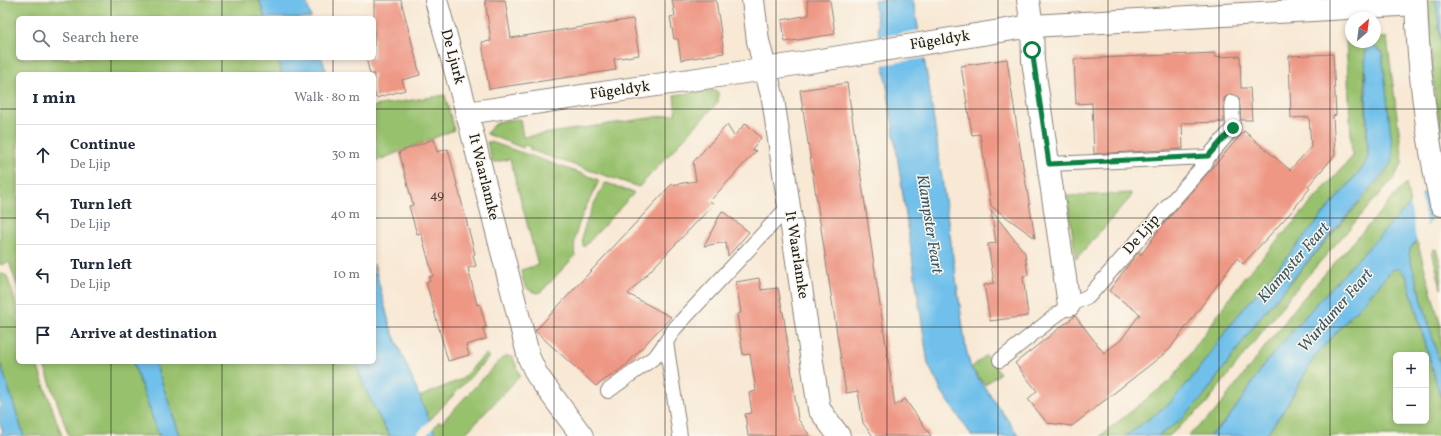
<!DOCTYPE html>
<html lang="en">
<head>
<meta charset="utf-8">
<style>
	body { margin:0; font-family:Vollkorn,serif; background:#f6f6f7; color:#1f2937 }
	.controls { position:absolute; right:12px; bottom:12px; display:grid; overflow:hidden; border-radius:6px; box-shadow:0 2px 6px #0003 }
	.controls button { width:36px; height:36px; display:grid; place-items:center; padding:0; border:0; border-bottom:1px solid #e0e1e3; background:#fff; color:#1f2937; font:20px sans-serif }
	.compass { position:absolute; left:1345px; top:12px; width:36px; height:36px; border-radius:50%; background:#fff; box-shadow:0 2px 6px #0003; rotate:28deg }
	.stop { position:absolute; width:12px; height:12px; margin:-9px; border:3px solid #0b8043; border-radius:50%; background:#fff }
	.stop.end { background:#0b8043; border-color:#fff; box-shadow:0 1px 4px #0008 }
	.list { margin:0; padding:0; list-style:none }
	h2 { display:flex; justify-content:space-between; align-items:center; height:52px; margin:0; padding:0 16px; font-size:17px }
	h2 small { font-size:13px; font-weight:400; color:#747a83 }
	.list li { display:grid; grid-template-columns:26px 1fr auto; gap:12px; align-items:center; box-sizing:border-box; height:60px; padding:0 16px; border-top:1px solid #e0e1e3 }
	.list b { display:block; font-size:15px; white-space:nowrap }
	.list p { margin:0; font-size:13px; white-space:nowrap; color:#747a83 }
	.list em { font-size:13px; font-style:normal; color:#747a83 }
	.icon { flex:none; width:22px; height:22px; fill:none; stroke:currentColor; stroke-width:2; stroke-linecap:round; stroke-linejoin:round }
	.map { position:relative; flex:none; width:1441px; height:436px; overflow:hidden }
	.search { position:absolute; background:#fff; box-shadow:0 2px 6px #0003; left:16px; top:16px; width:360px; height:44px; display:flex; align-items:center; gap:10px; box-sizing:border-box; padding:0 14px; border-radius:6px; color:#747a83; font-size:15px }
	.panel { position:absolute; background:#fff; box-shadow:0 2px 6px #0003; left:16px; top:72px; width:360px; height:292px; border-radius:6px }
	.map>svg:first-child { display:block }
</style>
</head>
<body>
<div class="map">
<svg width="1441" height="436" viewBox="0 0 1441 436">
	<rect width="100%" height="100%" fill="#fbf7ec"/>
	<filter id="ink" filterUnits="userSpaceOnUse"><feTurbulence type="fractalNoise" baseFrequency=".025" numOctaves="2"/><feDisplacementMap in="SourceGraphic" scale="8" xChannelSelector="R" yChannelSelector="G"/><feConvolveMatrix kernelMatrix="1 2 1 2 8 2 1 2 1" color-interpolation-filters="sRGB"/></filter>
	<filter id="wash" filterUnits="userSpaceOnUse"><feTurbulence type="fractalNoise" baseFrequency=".012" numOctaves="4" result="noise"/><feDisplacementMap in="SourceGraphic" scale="16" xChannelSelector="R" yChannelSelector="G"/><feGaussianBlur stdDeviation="0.9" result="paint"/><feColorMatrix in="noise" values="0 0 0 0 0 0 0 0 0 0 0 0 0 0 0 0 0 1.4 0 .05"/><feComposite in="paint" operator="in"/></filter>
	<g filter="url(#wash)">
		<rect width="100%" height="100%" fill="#f8e8d4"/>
		<path fill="#98c16d" stroke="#5a6e44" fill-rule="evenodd" d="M0 0H259L265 18H18V58H278L282 74H18V288L9 262 0 265Z
			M1427 0H1436L1441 46V134L1435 98Z
			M1375 37 1387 38 1403 162 1394 178 1290 296 1205 405 1169 436H1158L1178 422 1203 397 1262 315 1386 172 1364 69 1368 157 1364 166 1234 320 1192 378 1170 403 1126 436H1100L1172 379 1244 278 1352 157 1346 39 1351 38V42H1375Z
			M712 90 718 92V102L639 187 530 150 531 147 524 145 523 148 487 134C493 120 507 120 520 119L523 137 676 114 674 95Z
			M445 95 454 130 374 162V106Z
			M487 142H491L597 179 599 181C588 204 571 230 575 256L542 291 538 293C524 291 523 281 521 270L538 265 510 159 492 163Z
			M607 183 634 193 584 247C576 235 598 197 604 184Z
			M1406 183 1410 204C1362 255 1313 305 1269 359 1248 384 1236 417 1209 436H1188L1214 413 1299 303Z
			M1131 193V197L1076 259 1067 196Z
			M1417 241 1441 327V367L1409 255 1410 249Z
			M1436 249 1441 266V289L1432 250Z
			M1398 268 1406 275 1441 399V436H1265L1284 410 1316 355 1392 270ZM1396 355H1426V421H1396Z
			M0 273 7 276 18 310V362H36L62 436H24L0 362Z
			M485 354 489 357 429 421 419 397 462 379Z
			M986 355 1000 373 985 385 971 368Z
			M507 356 513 357 520 376 463 436H436L433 429 439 421 441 423 502 358Z
			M43 362H133L159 436H69Z
			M155 362H356C363 389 376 412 390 436H180Z"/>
		<path fill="#6fc0eb" stroke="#466e84" d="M259 0H306L311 18H265Z
			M874 0H913L929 86 966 349 971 368 1019 436H972L942 392 928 364Z
			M1436 0H1441V46Z
			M1369 47H1374L1382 52 1393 155 1390 165 1262 315 1203 397 1178 422 1158 436H1126L1170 403 1192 378 1234 320 1364 166 1368 157 1365 51Z
			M278 58H322L327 74H282Z
			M1441 167 1433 217 1410 249 1409 255 1441 367V399L1406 275 1398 268 1392 270 1316 355 1284 410 1265 436H1209C1236 417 1248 384 1269 359 1313 305 1362 255 1410 204L1428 190Z
			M374 264 390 326 436 436H390C376 412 363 389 356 362H374Z
			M0 362 24 436H0V434L3 432 0 423Z
			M133 362H155L180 436H159Z"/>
		<path fill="#f8e8d4" d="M921 30 926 58 881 65 877 37Z
			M1421 194 1427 227 1417 244 1410 202Z
			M431 419 434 427 426 436H415Z"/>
		<g id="blocks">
			<path fill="#ee9784" d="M374 0H401L420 75 402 80 405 90 376 98 374 90V74H370L366 58H374Z
				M485 0H505L511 38 633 19 639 55 614 59 616 70 489 89 482 42 491 41Z
				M672 0H716L724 53 681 60 678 39H674L670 17 675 16Z
				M807 0H830L835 34 785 42 782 20 809 15Z
				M1215 53V57L1240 56 1241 88H1250L1252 120H1241L1239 98 1231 94 1224 98V122L1182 123 1183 149 1094 154 1092 103 1076 104 1074 59Z
				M1333 54 1336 115 1333 116 1335 155 1308 186 1310 188 1292 211 1243 264 1237 258 1169 350 1072 426 1047 423 1028 399 1037 391 1015 363 1075 316 1104 353 1121 340 1140 314 1109 291 1132 260 1138 253 1141 255 1161 227 1244 131 1290 170 1311 147 1309 117 1291 118 1289 56Z
				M1007 59 1020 148 1035 238 991 206 980 134 972 135 961 66Z
				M847 83 895 406 905 399 931 436H873L863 423 858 391 846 393 800 90Z
				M746 123 761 138 752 149 756 151 710 201 714 204 628 294 671 317 625 366 596 386 535 331 671 185 696 181 693 162 727 125 734 136Z
				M434 139 437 152 448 149 475 254 473 255 476 266 468 268 477 305 480 304 486 327 483 328 486 339 466 345 469 355 448 361 426 282 430 281 429 277 433 276 421 233 417 234 416 231 409 206 413 205 399 152Z
				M991 210 1025 253 1028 275 1023 276 1028 316 990 321 984 285 994 283 988 244 996 243Z
				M722 211 749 232 728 256 726 242 704 246Z
				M759 278 761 290 778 288 784 318 798 419 810 436H748L745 414 752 413 749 393 756 391 750 354 743 355 737 314 741 313 736 282Z"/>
		</g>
	</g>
	<g filter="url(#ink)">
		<use href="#blocks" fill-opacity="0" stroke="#8a8278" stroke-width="1"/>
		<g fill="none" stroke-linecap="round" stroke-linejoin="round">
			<defs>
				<path id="service" d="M1049 164 1208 157
					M1000 360 1069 305 1089 296 1204 165 1208 157 1233 128 1232 102
					M608 391 656 356 666 342
					M680 436 666 342 675 328 789 206"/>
				<path id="minor" d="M436 0 467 113 529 358 537 375 582 436
					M753 0 758 41 773 99 819 409 839 436
					M1028 0 1032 26 1033 61 1069 305
					M467 113 765 69 1032 26 1416 4"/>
				<path id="tertiary" d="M1416 0C1418 68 1427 138 1441 205"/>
			</defs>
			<use href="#service" stroke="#8a8278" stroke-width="16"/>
			<use href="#minor" stroke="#8a8278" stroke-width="24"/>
			<use href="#tertiary" stroke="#8a8278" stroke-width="24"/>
			<use href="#service" stroke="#fff" stroke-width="14"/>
			<use href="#minor" stroke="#fff" stroke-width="22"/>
			<use href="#tertiary" stroke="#fff" stroke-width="22"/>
		</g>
	</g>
	<g fill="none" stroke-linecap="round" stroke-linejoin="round" filter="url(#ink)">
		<path stroke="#0b8043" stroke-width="5" d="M1032 50 1049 164 1208 156 1233 128"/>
	</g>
	<path fill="none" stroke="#1c1c1c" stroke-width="1" stroke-opacity="0.55" d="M111 0V18M222 0V18M333 0V18M443 0V436M554 0V436M665 0V436M776 0V436M887 0V436M998 0V436M1108 0V436M1219 0V436M1330 0V436M111 58V74M222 58V74M333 58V74M0 109H18M374 109H1441M0 218H18M374 218H1441M0 327H18M374 327H1441M111 362V436M222 362V436M333 362V436"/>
	<g text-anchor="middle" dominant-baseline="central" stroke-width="3" stroke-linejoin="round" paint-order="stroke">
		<g font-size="13" fill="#503b36">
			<text x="437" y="196">49</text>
		</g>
		<g font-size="15" fill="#1c1c1c" stroke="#fbf7ec">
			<text transform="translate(940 41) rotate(-9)">Fûgeldyk</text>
			<text transform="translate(452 57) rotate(75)">De Ljurk</text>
			<text transform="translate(620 91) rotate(-8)">Fûgeldyk</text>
			<text transform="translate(483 177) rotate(76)">It Waarlamke</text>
			<text transform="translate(1142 235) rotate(-49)">De Ljip</text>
			<text transform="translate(796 255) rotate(81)">It Waarlamke</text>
		</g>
		<g font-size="16" font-style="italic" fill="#395564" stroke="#fbf7ec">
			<text transform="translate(929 224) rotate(81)">Klampster Feart</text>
			<text transform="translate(1294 263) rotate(-49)">Klampster Feart</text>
			<text transform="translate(1336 311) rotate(-49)">Wurdumer Feart</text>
		</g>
	</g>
</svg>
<div class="controls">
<button>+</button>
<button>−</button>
</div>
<svg class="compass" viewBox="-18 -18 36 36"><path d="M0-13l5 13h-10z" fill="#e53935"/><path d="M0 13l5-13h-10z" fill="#747a83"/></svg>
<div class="stop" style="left:1032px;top:50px"></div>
<div class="stop end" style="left:1233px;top:128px"></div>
<div class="search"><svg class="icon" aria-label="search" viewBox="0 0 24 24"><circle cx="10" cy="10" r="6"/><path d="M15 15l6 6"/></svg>Search here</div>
<section class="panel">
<h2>1 min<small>Walk · 80 m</small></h2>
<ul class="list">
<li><svg class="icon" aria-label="ahead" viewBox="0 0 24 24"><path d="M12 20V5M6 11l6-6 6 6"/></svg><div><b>Continue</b><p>De Ljip</p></div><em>30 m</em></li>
<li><svg class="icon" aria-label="left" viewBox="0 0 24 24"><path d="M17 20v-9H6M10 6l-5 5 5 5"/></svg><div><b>Turn left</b><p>De Ljip</p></div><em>40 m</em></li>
<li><svg class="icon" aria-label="left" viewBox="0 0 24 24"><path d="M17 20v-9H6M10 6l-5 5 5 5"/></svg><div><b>Turn left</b><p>De Ljip</p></div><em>10 m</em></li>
<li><svg class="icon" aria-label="arrive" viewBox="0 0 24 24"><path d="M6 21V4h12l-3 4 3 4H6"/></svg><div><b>Arrive at destination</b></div></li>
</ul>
</section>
</div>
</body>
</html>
